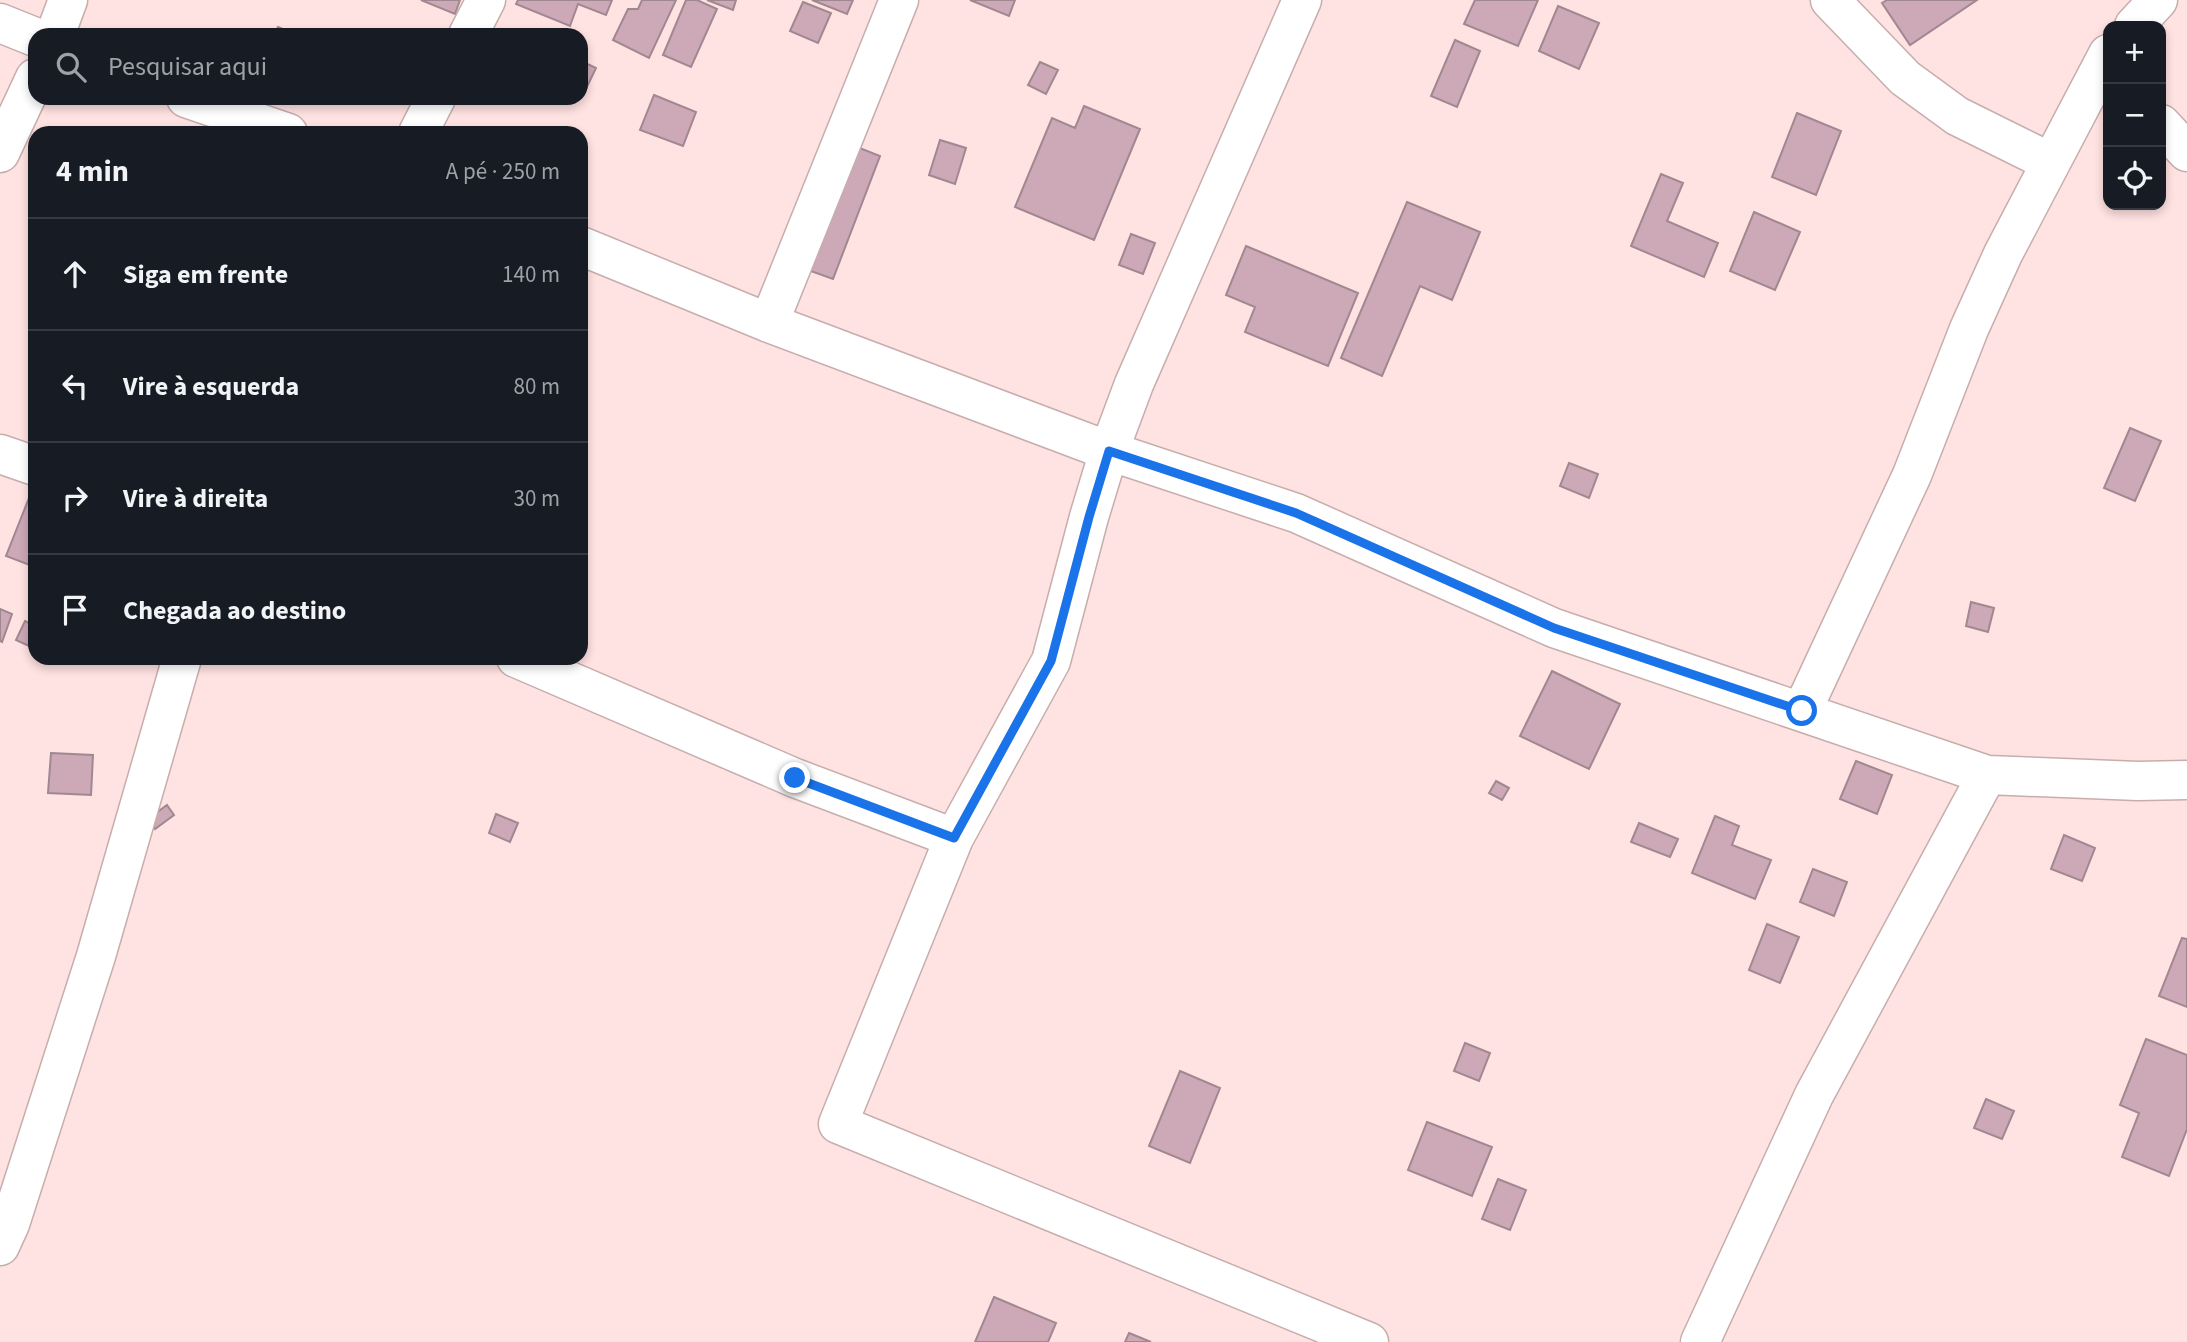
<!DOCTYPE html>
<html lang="pt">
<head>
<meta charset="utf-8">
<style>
	body { margin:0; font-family:"Source Sans 3",sans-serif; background:#20242c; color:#f1f3f6 }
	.controls { position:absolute; right:21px; top:21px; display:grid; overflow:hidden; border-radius:14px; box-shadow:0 4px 10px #0003 }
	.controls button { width:63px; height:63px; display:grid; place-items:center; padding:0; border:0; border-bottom:2px solid #363941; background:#171b24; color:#f1f3f6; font:35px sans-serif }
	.stop { position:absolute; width:21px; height:21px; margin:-16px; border:5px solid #1a73e8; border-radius:50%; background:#fff }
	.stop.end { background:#1a73e8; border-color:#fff; box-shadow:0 2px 7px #0008 }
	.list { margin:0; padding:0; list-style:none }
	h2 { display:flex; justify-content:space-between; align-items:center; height:91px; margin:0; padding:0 28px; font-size:30px }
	h2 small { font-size:23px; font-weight:400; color:#9ea1a6 }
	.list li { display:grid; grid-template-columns:46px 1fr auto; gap:21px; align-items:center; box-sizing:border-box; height:112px; padding:0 28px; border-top:2px solid #363941 }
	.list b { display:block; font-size:26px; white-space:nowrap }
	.list em { font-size:23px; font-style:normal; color:#9ea1a6 }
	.icon { flex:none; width:38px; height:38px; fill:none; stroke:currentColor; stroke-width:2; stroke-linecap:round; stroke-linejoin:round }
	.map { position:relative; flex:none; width:2187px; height:1342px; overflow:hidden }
	.search { position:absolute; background:#171b24; box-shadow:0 4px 10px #0003; left:28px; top:28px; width:560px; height:77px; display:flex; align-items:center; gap:18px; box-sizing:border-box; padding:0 24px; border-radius:21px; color:#9ea1a6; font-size:26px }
	.panel { position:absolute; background:#171b24; box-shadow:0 4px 10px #0003; left:28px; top:126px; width:560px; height:539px; border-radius:21px }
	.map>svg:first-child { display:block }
</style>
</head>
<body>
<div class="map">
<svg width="2187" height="1342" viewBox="0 0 2187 1342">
	<rect width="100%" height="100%" fill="#ffe2e2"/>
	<path fill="#cda8b6" stroke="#a08891" stroke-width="2" d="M421 0H460L455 14Z
		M518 0H612L606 15 578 4 570 26 516 4Z
		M642 0H676L649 58 613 40 628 9H638Z
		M686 0H697L717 9 691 67 663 55Z
		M707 0H736L733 10Z
		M812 0H853L847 14Z
		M970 0H1015L1009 16Z
		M1475 0H1538L1518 46 1464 24Z
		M1887 0H1977L1910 45 1882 3Z
		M803 2 831 13 818 43 790 31Z
		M1558 6 1599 23 1579 69 1539 51Z
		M278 27 296 35H274Z
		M1455 40 1480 51 1457 107 1431 96Z
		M581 61 596 68 585 91 581 89Z
		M1040 62 1058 70 1046 94 1028 85Z
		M654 95 696 112 683 146 640 130Z
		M1084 106 1140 129 1094 240 1015 207 1052 118 1075 128Z
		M1797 113 1841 131 1816 195 1772 177Z
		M940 140 966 148 955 184 929 175Z
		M852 145 880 156 833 279 805 269Z
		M1661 174 1683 183 1667 221 1718 243 1704 277 1631 246Z
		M1407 202 1480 232 1452 300 1420 286 1382 376 1341 358Z
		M1754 212 1800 232 1775 290 1730 271Z
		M1131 234 1155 243 1143 274 1119 265Z
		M1246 246 1358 293 1328 366 1245 332 1255 307 1226 295Z
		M2130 428 2161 441 2135 501 2104 488Z
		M1569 463 1598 474 1589 498 1560 486Z
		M29 498 35 501V567L6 556Z
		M1971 602 1994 608 1988 632 1966 626Z
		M0 609 12 614 2 642 0 641Z
		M25 621 35 626V638L31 647 16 640Z
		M1552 671 1620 704 1589 769 1520 736Z
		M51 753 93 755 91 795 48 793Z
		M1856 761 1892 775 1877 814 1840 799Z
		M1496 781 1509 788 1502 800 1489 793Z
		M167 805 174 815 155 829 148 819Z
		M496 814 518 823 510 842 489 833Z
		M1715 816 1739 826 1732 845 1771 860 1755 899 1692 873Z
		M1639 823 1678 839 1670 857 1631 842Z
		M2064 835 2095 848 2082 881 2051 869Z
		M1813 869 1847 882 1834 916 1800 902Z
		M1767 924 1799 937 1780 983 1749 970Z
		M2182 938 2187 939V1007L2159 996Z
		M2146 1039 2187 1055V1129L2169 1176 2122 1157 2139 1113 2120 1105Z
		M1465 1043 1490 1053 1479 1081 1454 1071Z
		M1180 1071 1220 1088 1190 1163 1149 1146Z
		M1986 1099 2014 1111 2002 1139 1974 1128Z
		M1427 1122 1492 1147 1472 1196 1408 1170Z
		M1498 1179 1526 1190 1510 1230 1482 1219Z
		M994 1297 1056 1323 1048 1342H975Z
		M1129 1333 1151 1342H1125Z"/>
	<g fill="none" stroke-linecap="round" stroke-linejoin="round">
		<defs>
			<path id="minor" d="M1302 0 1134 384 1109 451 1089 517 1051 661 954 838 838 1124 1369 1342
				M1830 0 1905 78 1957 116 2050 162
				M0 23 35 37
				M2134 26 2158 0
				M55 35 68 0
				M468 35 486 0
				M186 98 288 133
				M2161 124 2187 152
				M418 133 436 98
				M0 153 35 78
				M581 246 769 323 1109 451 1296 513 1554 628 1987 775 2138 781 2187 780
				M769 323 899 0
				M0 454 35 466
				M516 658 795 778 954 838
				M1802 711 1912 475 1969 329 2003 254 2108 54
				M0 1246 10 1224 96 956 182 658
				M1700 1342 1814 1095 1987 775"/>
		</defs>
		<use href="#minor" stroke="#c8adad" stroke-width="41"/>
		<use href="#minor" stroke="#fff" stroke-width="38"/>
	</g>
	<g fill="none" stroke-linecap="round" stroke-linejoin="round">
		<path stroke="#1a73e8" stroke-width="9" d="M795 778 954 838 1051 661 1089 517 1109 451 1296 513 1554 628 1802 711"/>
	</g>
</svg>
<div class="controls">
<button>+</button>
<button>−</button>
<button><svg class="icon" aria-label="locate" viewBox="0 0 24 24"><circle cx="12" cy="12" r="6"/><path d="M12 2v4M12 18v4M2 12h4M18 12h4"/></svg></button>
</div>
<div class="stop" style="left:1802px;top:711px"></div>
<div class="stop end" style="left:795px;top:778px"></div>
<div class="search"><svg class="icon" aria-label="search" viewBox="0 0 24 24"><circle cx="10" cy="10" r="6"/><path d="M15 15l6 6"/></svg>Pesquisar aqui</div>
<section class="panel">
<h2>4 min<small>A pé · 250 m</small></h2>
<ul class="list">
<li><svg class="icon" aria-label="ahead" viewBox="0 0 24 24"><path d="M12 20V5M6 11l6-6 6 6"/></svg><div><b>Siga em frente</b></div><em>140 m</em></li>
<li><svg class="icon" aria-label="left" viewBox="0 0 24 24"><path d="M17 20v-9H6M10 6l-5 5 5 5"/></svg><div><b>Vire à esquerda</b></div><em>80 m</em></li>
<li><svg class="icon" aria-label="right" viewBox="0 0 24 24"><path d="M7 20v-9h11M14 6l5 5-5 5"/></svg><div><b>Vire à direita</b></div><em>30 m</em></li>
<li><svg class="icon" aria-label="arrive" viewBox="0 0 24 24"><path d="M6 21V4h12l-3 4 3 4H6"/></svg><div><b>Chegada ao destino</b></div></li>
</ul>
</section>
</div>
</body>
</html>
